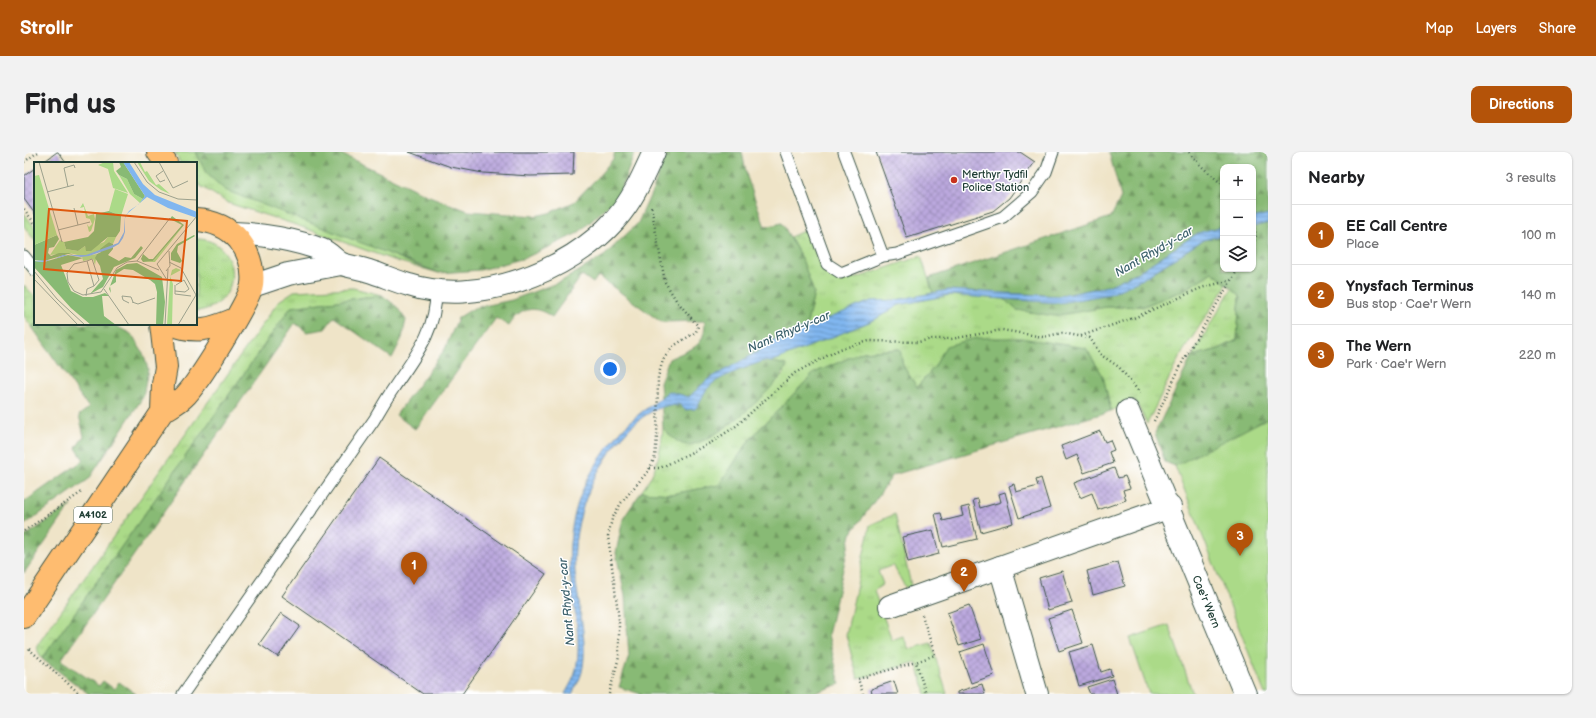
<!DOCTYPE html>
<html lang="en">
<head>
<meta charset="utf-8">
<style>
	body { margin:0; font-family:"Balsamiq Sans",sans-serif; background:#f2f2f2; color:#202124 }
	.controls { position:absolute; right:12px; top:12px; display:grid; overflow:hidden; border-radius:8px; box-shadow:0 1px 3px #0004 }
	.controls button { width:36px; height:36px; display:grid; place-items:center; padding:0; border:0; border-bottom:1px solid #e0e0e0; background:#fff; color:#202124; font:20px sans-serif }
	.you { position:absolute; left:586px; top:217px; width:14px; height:14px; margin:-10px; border:3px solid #fff; border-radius:50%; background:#1a73e8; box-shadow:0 0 0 6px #1a73e833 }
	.badge { display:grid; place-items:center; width:26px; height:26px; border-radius:50%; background:#b45309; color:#fff; font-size:13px; font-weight:700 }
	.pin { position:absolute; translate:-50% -33px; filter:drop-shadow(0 1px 2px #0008) }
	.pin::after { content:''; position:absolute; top:21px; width:14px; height:12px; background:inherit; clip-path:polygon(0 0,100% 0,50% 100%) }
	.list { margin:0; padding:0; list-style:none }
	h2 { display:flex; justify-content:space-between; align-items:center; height:52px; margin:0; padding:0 16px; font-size:17px }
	h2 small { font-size:13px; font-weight:400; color:#757577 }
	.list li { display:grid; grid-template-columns:26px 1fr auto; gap:12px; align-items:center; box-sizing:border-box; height:60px; padding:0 16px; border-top:1px solid #e0e0e0 }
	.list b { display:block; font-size:15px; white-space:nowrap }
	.list p { margin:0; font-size:13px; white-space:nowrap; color:#757577 }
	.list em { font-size:13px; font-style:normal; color:#757577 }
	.icon { flex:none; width:22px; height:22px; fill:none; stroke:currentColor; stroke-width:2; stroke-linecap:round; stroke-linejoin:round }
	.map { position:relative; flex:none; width:1244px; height:542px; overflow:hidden; border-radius:8px }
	header { display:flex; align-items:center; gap:24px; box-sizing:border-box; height:56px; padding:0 20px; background:#b45309; color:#fff }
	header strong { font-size:19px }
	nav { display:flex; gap:22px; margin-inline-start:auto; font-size:14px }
	.intro { display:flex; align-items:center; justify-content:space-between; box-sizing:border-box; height:96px; padding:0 24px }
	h1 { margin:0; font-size:28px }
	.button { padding:10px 18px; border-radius:8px; background:#b45309; color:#fff; font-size:14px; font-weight:700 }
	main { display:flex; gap:24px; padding:0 24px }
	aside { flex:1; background:#fff; border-radius:8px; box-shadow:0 1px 3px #0004 }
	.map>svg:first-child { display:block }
</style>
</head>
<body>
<header>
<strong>Strollr</strong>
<nav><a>Map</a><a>Layers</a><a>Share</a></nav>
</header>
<div class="intro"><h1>Find us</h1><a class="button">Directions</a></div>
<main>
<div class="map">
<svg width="1244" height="542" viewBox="0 0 1244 542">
	<defs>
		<pattern id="grass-tufts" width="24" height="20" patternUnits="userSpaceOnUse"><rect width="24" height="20" fill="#abda88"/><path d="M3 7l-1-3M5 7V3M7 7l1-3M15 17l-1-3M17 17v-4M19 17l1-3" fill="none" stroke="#93bc76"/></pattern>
		<pattern id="forest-firs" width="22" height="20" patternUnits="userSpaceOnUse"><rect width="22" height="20" fill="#88ba74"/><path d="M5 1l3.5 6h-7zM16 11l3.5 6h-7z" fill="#6f9860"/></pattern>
		<pattern id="water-rules" width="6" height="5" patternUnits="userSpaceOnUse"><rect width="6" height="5" fill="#80b6ef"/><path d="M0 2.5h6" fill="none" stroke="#6895c2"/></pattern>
		<pattern id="building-cross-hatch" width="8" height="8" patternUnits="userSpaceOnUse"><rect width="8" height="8" fill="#bba8de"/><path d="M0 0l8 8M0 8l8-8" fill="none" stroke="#978ab5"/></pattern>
	</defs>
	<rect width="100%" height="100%" fill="#fff"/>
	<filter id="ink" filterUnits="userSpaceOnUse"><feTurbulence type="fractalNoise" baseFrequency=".025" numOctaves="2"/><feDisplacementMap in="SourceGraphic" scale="8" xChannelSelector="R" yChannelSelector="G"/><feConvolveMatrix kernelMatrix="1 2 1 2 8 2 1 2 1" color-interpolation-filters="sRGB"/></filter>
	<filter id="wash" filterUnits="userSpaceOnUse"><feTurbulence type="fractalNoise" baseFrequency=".012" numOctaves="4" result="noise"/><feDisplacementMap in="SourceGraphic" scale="16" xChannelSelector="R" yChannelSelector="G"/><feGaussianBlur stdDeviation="0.9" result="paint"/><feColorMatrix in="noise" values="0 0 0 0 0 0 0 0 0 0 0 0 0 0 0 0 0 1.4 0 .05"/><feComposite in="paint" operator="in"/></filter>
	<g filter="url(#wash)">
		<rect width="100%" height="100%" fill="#efe4c8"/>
		<path fill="url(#grass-tufts)" stroke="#658c5e" d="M151 0H172L182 21 396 115 415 121 369 108 272 73 204 51 175 33 172 28V11H156Z
			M0 61 11 76V89L0 74Z
			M784 77 800 121 815 128 833 126 897 104 909 141 872 148 847 149 782 176 790 141 778 107 766 85Z
			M172 87C217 86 222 155 172 159Z
			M1188 120 1203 132 1156 204 1123 272 1111 248 1087 259 1079 224 1062 196 1031 193 922 195 911 214 893 235 879 214 875 197 839 200 790 221 727 286 695 333 648 342 617 340C633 319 636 302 639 276L653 289 681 288 708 271 760 222 762 213 747 210 850 168 875 153 925 143 980 147 993 158 1120 154 1160 138Z
			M0 133 11 145 12 172 8 175 0 164Z
			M329 136 358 143 267 155 18 507 12 495 255 149 270 139Z
			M1208 136 1216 143 1213 188 1195 197 1168 204Z
			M871 362 888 438 881 435 869 413 854 419 859 432 850 439 868 488 879 484 885 497 907 491 923 542H902L892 510 834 527 822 483 846 373Z"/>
		<path fill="url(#forest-firs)" stroke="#547c54" d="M172 0H313L400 42 444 59 511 64 525 61 550 50 573 26 589 7 591 0H611L594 45 554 81 501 106 456 118 415 121 201 38 182 21Z
			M643 0H718L723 25 741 75 758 71 778 107 790 141 782 176 740 192 739 208 763 213C755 235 688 293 664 293 654 293 645 282 639 276L636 230 645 207C667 196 681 197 681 169L637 170 574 124 569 131 558 123 528 165C510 152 496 156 485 174L472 166 391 277 372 263 421 197 434 166 450 156 488 148 538 129 580 104 614 71 630 35Z
			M1085 0H1244V62L1229 66V15H1199V74L1174 81 1114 120 1084 134 1036 144 924 138 909 141 905 126 1087 65 1097 45Z
			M1244 71V266L1151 314 1141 310 1131 281 1168 204 1195 197 1213 188 1216 143 1188 120 1160 138 1120 154 1083 155 1030 164 993 158 980 147 1036 151 1117 128 1179 88 1199 83V117H1229V75Z
			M358 143 372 154 382 168 378 186 368 206 310 165 301 177 283 180 271 171 37 508 75 534 79 529 90 537 95 530 112 542H65L18 507 267 155Z
			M12 172H88L107 182 119 201 124 217 119 245 65 327 0 373V350L60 308 52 296 60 284 55 263 65 256 8 175Z
			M952 186H997L1062 196 1079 224 1087 259 869 323 827 382 804 483 816 532 787 542H617L595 535 605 504 601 444 592 401 599 367 617 340 648 342 695 333 727 286 790 221 839 200 876 197 879 214 893 235 911 214 922 194Z
			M47 353 0 421V385Z"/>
		<path fill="#abda88" stroke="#658c5e" d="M1244 266V542H1241L1151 314Z
			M1145 473 1169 542H1125L1106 486Z"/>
		<path fill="url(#water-rules)" stroke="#507a92" d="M1244 62V71L1229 75V66Z
			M1199 74V83L1179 88 1117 128 1086 142 1036 151 925 143 875 153 850 168 747 210 739 209C727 214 694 225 686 234 678 241 678 250 671 257L661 258 653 250 654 254C638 250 617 265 606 276 570 314 547 367 551 420 553 449 565 490 558 520 556 527 552 535 548 542H541C545 534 551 525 552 517 558 486 549 454 546 423 544 395 547 368 557 342 565 320 591 282 609 267 620 257 634 250 644 239L665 245 683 228 735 199 740 192 847 149 872 148 924 138 1036 144 1084 134 1114 120 1174 81Z"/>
		<g id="blocks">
			<path fill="url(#building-cross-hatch)" d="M34 0 42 11H18L33 0Z
				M385 0H550L549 23 506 24 459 21 427 15Z
				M852 0H996L1011 10 985 46 969 59 883 86Z
				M11 16V62L0 47V24Z
				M1076 279 1081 290 1086 288 1090 298 1085 300 1089 311 1060 321 1053 303 1042 308 1037 294Z
				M355 306 522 422 438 542H399L258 444Z
				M1090 316 1094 326 1101 324 1106 336 1099 338 1102 348 1074 358 1068 341 1056 346 1050 331Z
				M1017 326 1026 356 995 366 985 334 990 332 992 340 1014 334 1012 328Z
				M981 340 989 371 957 380 949 348 954 347 956 356 977 350 975 342Z
				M945 354 953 387 919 395 911 362 917 361 919 369 939 364 937 356Z
				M909 378 915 402 884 410 878 385Z
				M1094 410 1101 434 1069 443 1063 419Z
				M1038 419 1048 451 1024 458 1015 426Z
				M945 453 957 487 935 494 923 461Z
				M1048 458 1059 491 1035 499 1024 466Z
				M257 461 276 474 254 505 235 492Z
				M960 492 970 523 947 531 936 500Z
				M1069 493 1077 520 1086 517 1088 524 1055 534 1045 500Z
				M1088 527 1093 542H1066L1063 535Z
				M870 529 874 542H848L847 537Z
				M958 532 961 542H933V540Z"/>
		</g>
	</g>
	<g filter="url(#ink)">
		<use href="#blocks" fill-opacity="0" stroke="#3e564a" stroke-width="1"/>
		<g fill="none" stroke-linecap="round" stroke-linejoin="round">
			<defs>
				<path id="lane" d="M762 0 803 112 817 121 859 104 820 0
					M0 104 11 118
					M859 104 873 102 979 65 1008 40 1022 20 1029 0
					M159 542 350 268C356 258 362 247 369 237 390 205 412 181 412 140"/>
				<g id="street">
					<path d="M210 81C237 82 273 88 298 98 306 101 311 109 318 112 327 115 336 116 345 119 358 123 371 129 385 133 452 155 545 120 591 68 609 48 619 24 630 0"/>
					<path d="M228 134 264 122 317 112"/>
					<path id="s1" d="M1104 259 1221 542"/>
					<path d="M976 415 1013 542"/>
					<path d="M866 454 1146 355"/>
				</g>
				<path id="primary" d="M134 0 142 11
					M137 172 142 215 139 232 138 260
					M147 172C172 182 187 177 211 167
					M0 465 138 260C145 255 154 251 160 245 173 233 226 148 228 133 230 116 225 101 215 88 204 75 188 69 172 68"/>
			</defs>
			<use href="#lane" stroke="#3e564a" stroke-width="13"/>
			<use href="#street" stroke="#3e564a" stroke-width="24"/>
			<use href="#primary" stroke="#3e564a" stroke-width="24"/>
			<path stroke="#3e564a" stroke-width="2.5" stroke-dasharray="1 3" stroke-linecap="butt" d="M1165 0 1176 13 1199 33
				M0 10 14 0
				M0 57 11 72
				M1229 68 1232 85 1229 91
				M1057 184 1112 165 1177 136 1207 128
				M1130 269 1160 207 1214 117
				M626 316H636L688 290 712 274 771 221 816 197 845 189 894 190 908 187H927L978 178 1019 185 1038 181 1066 186 1077 203 1095 215 1116 241
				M0 379 58 340
				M898 463 911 503 892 510 902 542
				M5 497 56 542
				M585 542 595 505V468L584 384 588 367 597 351 625 318 631 305 633 285 634 225 639 208 648 195 672 180 674 174 652 148 641 130 627 54
				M839 542 834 527 892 510"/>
			<use href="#lane" stroke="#fff" stroke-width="11"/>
			<use href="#street" stroke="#fff" stroke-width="22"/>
			<use href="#primary" stroke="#febc70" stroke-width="22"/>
		</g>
	</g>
	<circle fill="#c8321e" stroke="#fff" stroke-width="1.5" cx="930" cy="28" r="4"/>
	<g text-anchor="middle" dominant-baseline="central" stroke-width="3" stroke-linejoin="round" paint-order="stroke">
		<rect fill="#fff" stroke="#627771" stroke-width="1" x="50" y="355" width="38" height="16" rx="3"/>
		<g font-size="10" font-weight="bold" fill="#1f3d34">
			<text x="69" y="363">A4102</text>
		</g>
		<g font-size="11" fill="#1f3d34" stroke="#fff" text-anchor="start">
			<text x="938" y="22">Merthyr Tydfil<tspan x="938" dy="13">Police Station</tspan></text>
		</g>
		<g font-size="11" fill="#1f3d34" stroke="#fff">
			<text stroke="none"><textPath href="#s1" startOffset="206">Cae'r Wern</textPath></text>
		</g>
		<g font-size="12" font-style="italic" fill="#3c616c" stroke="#fff">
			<text transform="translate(1130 100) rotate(-30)">Nant Rhyd-y-car</text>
			<text transform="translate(765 180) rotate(-23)">Nant Rhyd-y-car</text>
			<text transform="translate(543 450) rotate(-95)">Nant Rhyd-y-car</text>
		</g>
	</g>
	<g transform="translate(10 10)">
		<rect width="163" height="163" fill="#efe4c8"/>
		<path d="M71 0H79L80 9 94 31 79 26 74 7 64 3ZM103 0H106L111 10 113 9 122 23 125 22 136 32 127 28 115 19ZM85 13 93 17 100 32 109 37 106 41 96 32ZM81 27 94 32 87 54 75 49ZM49 41 54 54 60 52 61 57 57 69 55 70 53 62 55 65 58 62 56 57 52 56 50 45 46 46ZM150 63 121 100H109L119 99ZM74 75H82L79 82 75 80 67 88 52 94 63 92 61 103 59 97 49 99 48 94 35 91 16 93 26 78 30 80 32 87 44 89 51 84 52 87 70 80ZM142 106 147 108 136 114 139 122 138 163H133L136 116 138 108Z" fill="#abda88"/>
		<path d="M85 0H89L111 34 109 37 100 32 93 17 85 13 82 9 87 5ZM75 49 87 54 86 69 82 75H74L57 89H52L51 84 44 89 32 87 30 80 54 75 60 69 62 52ZM138 54 150 63 119 99 109 100 107 97 109 92 115 97H119L148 63 136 57ZM23 73 25 77 20 85 15 86 14 91 17 94 25 91H35L40 93 34 92 10 99 0 98V83ZM160 73 161 74 144 84 143 90 148 99 146 101 137 98V91L143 82ZM75 80 79 82V87L74 93 85 99 91 95 97 96 107 84 109 86 101 96 80 105 69 125 56 132 69 117 66 104 61 96 63 92 67 90 66 87ZM34 93 49 96 27 103 37 129 49 135H59L71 131 75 134H68L70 154 82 163H57L37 146 0 105V99L10 100ZM103 101 128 115 131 140 129 163H122L123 130 121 122 116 118 99 108 90 107 82 112V120L76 124 77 131 75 127 82 108 93 102Z" fill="#88ba74"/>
		<path d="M5 13 23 73 0 83V14Z" fill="#abda88"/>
		<path d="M89 0H95L109 22 121 33 163 50V56L134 46 113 35 94 51 91 56V70L89 76 85 82 78 86 55 94 47 95 34 93 10 100 0 99 18 98 29 93H52L84 81 90 70 91 55 95 49 105 42 111 34Z" fill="#80b6ef"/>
		<path fill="none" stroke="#9ca18d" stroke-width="1" d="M5 0 28 80M100 0 113 20 125 30 144 37 163 38M125 0 139 26 154 19M129 9 122 14 126 20 131 18M34 25 30 6 40 3 41 6M13 30 40 23M40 46 44 63M24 68 56 60M53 99 40 102 33 111 34 120 40 129 49 133 67 130 83 106 93 100 103 99 125 108M103 99 136 56M135 100 147 106 162 133 144 163M0 109 23 137 51 163M132 109 136 104 135 89M0 117 44 163M133 118 123 102 163 54M141 123V132L157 134M70 127 95 163M141 129 151 130 155 127 150 118 142 123M52 134 53 127 60 124 53 99 58 97 65 118 60 124M98 140 104 142 121 136M95 141 89 138 88 134 97 135 99 140M131 163 134 107"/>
		<path fill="#de580e" fill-opacity="0.15" stroke="#de580e" stroke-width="2" d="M15 47 153 59 147 119 10 107Z"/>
		<rect width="163" height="163" fill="none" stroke="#1f3d34" stroke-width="2"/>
	</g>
</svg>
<div class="controls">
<button>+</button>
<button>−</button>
<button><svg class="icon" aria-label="layers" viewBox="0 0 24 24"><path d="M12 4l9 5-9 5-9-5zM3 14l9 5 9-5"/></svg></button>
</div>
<div class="you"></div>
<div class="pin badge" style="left:390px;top:433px">1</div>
<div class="pin badge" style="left:940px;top:440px">2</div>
<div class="pin badge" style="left:1216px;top:404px">3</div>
</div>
<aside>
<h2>Nearby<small>3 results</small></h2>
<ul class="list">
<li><span class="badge">1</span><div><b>EE Call Centre</b><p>Place</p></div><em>100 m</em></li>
<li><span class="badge">2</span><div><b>Ynysfach Terminus</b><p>Bus stop · Cae'r Wern</p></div><em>140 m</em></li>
<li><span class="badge">3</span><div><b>The Wern</b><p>Park · Cae'r Wern</p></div><em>220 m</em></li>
</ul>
</aside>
</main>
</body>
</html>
